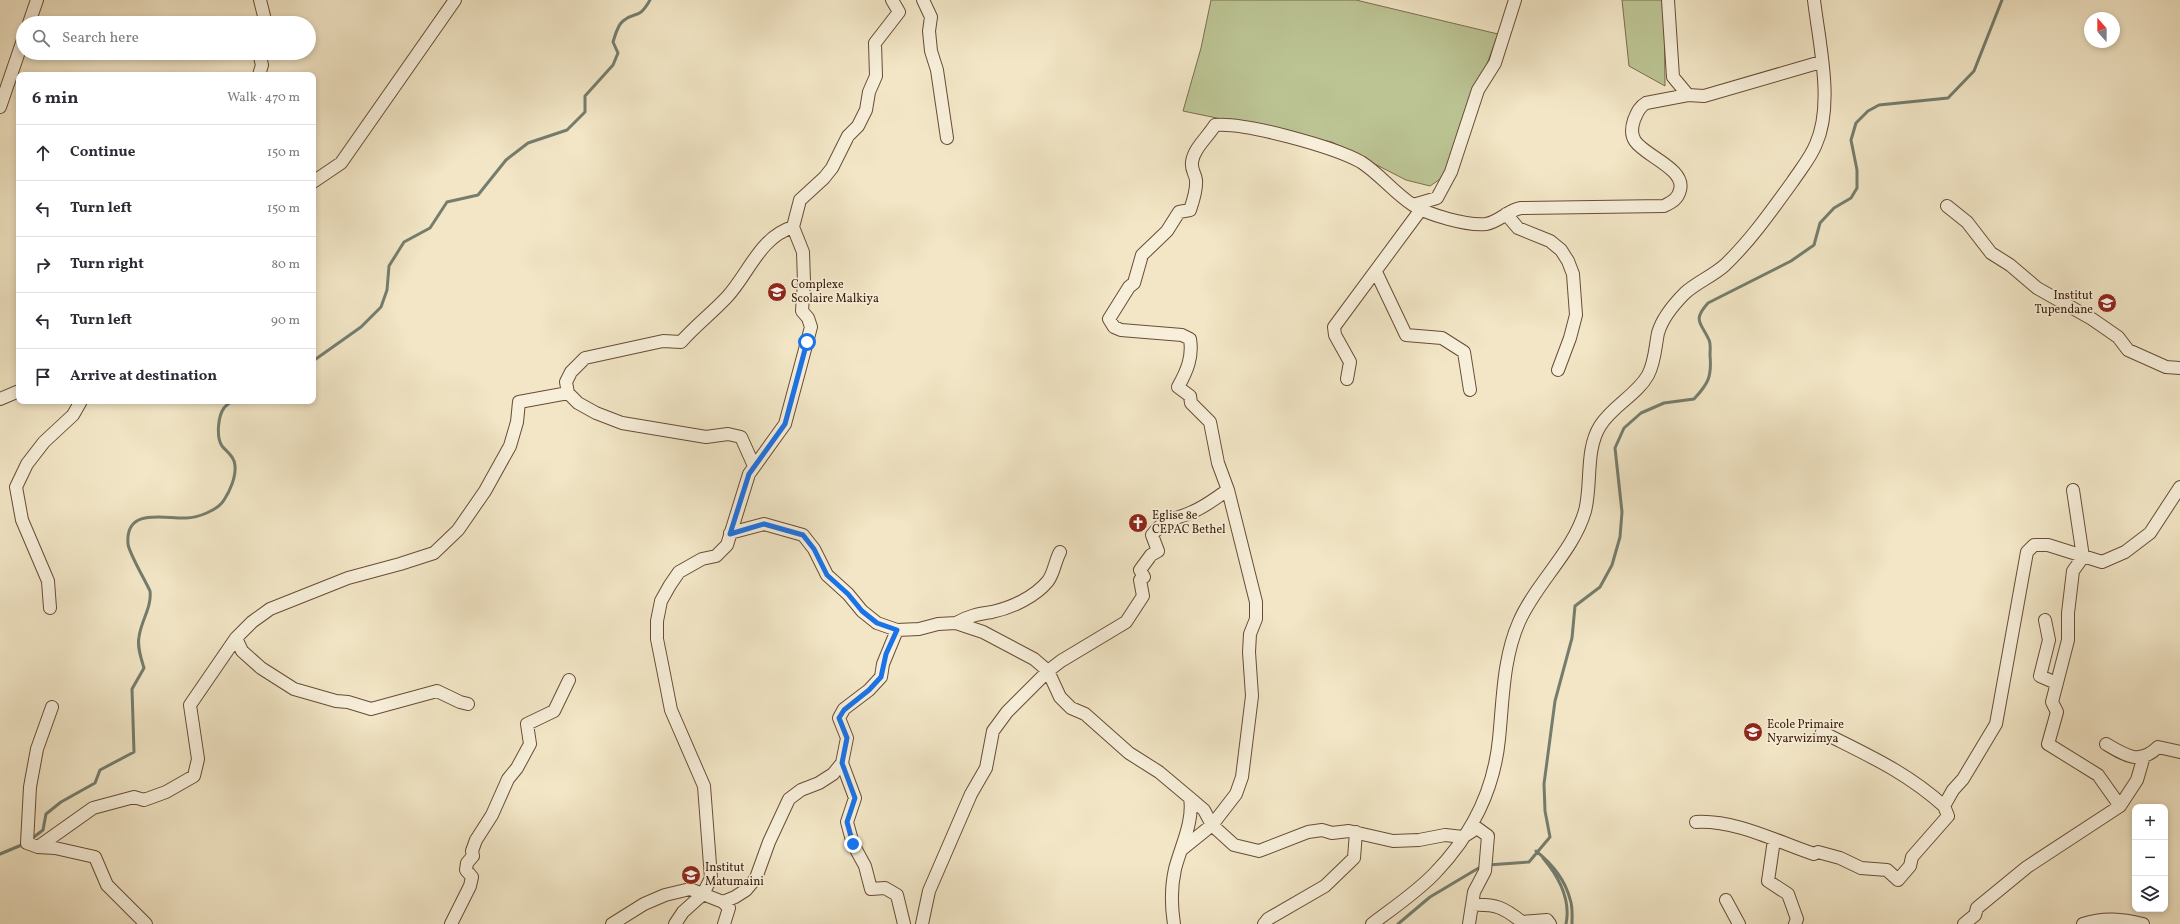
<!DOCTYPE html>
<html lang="en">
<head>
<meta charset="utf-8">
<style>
	body { margin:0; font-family:Vollkorn,serif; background:#f2f2f3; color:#2b2b33 }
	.controls { position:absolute; right:12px; bottom:12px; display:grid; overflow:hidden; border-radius:8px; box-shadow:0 2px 6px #0003 }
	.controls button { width:36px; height:36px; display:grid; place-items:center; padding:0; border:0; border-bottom:1px solid #e1e1e2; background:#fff; color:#2b2b33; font:20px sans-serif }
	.compass { position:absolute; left:2084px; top:12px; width:36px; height:36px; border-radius:50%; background:#fff; box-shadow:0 2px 6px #0003; rotate:339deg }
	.stop { position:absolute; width:12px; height:12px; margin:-9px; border:3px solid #1a73e8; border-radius:50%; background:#fff }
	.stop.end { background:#1a73e8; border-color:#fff; box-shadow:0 1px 4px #0008 }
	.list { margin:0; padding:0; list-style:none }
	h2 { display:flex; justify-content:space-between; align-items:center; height:52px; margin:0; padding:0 16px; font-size:17px }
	h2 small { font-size:13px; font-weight:400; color:#7c7c81 }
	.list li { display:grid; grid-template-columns:26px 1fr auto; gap:12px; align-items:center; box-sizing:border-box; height:56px; padding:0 16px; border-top:1px solid #e1e1e2 }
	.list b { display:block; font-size:15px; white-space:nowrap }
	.list em { font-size:13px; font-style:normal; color:#7c7c81 }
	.icon { flex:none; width:22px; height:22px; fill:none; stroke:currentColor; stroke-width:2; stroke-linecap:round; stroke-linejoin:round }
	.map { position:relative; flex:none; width:2180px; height:924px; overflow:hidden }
	.search { position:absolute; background:#fff; box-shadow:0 2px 6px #0003; left:16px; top:16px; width:300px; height:44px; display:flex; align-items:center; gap:10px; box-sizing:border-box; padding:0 14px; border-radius:22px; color:#7c7c81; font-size:15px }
	.panel { position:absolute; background:#fff; box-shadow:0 2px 6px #0003; left:16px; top:72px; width:300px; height:332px; border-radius:8px }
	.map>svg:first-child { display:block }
</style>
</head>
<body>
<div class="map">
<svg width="2180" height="924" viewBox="0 0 2180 924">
	<rect width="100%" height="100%" fill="#f2e6c6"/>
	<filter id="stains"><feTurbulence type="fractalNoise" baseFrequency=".005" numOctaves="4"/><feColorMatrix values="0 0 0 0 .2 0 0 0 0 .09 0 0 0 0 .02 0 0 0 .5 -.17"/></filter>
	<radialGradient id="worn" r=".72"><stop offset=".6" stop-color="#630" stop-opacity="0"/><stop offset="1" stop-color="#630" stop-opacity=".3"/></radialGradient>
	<path fill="#bcc494" stroke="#7b6e4d" d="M1211 0H1356L1498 34 1446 175 1430 186 1406 180 1332 142 1183 111 1201 48Z
		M1622 0H1664L1665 86 1629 66Z"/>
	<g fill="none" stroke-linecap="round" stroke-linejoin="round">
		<path stroke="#747d6e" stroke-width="3" d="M313 361 361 327 381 307 387 290 389 266 404 242 430 228 447 202 478 195 506 160 528 143 567 130 585 112V96L613 65 618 53 613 42C615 36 617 26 623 21 636 10 638 21 650 0
			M30 840 43 830 46 814 61 802 95 783 100 770 134 752 132 689 144 668C141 658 137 647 139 637 141 621 152 607 150 591 145 580 129 553 128 544 125 507 164 519 186 518 198 518 218 510 224 500 230 491 236 477 235 466 235 457 227 452 222 446 216 437 218 416 224 408 226 405 230 403 233 401
			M1536 851C1551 863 1565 880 1570 899 1573 907 1572 916 1572 924
			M0 854 24 844
			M1543 858C1559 877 1571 900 1566 924
			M1488 865 1529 862 1550 837 1545 811 1544 784 1555 701 1572 638 1575 606 1600 587 1612 565 1620 537 1622 512 1615 448 1624 428 1641 413 1664 403 1694 399C1708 384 1712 377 1710 355 1710 351 1711 344 1709 340 1701 322 1692 321 1708 303L1791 261 1814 245 1820 223 1834 208 1851 198 1857 188V170L1851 140 1856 123 1868 111 1879 105 1948 98 1974 71 2002 0
			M1398 924 1430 897 1482 866"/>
		<defs>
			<path id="minor" d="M260 0 264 16 262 23
				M923 0 931 17 929 31 931 51 937 70 947 138
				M1668 0 1673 77 1688 95 1704 96 1821 62
				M29 23 37 0
				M259 53 262 65 259 75
				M0 107 23 40
				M313 182 341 163 455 0
				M1413 205 1437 198 1451 172 1478 90 1495 63 1515 0
				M1947 206 1967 222 1991 253 2010 265 2037 288 2092 319 2118 337 2128 350 2166 367 2180 368
				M1506 214 1518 228 1550 241 1561 250 1568 261 1573 274 1576 315 1570 338 1558 370
				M1376 272 1406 335 1442 338 1464 352 1470 390
				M1347 379 1350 362 1335 335 1334 327 1422 208
				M0 399 19 391
				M754 466 741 437 728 434 706 437 622 423 596 413 578 403 568 393 566 382 571 372 585 358 663 341 681 342C695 326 712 313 727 297 749 273 760 237 793 227
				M2073 490 2083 557 2073 571 2068 613V640L2052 702 2057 712 2048 744 2098 775 2120 806
				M730 533 764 524 803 535 814 549 827 575 848 594 862 611 877 623 897 630 919 629 938 624 956 623 983 632 1034 659 1048 671 1060 697 1071 708 1085 714 1129 753 1159 772 1190 798 1204 810 1212 825 1234 845 1259 851 1308 832 1322 830 1332 833 1349 831 1393 841 1419 840 1445 835 1463 837 1477 828 1488 836 1485 871 1474 892 1469 924
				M50 608 48 581 22 520 16 487 27 464 44 442 73 415 81 401
				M2045 620 2049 640 2040 676 2056 683
				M956 623C968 616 978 614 992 612 1011 608 1035 597 1048 581 1054 573 1055 561 1060 552
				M897 630 883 664 881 677 869 690 844 709 839 718 847 738 842 763 855 798 847 822 853 844 865 866 871 889 885 888 897 895 904 924
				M236 638 242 651 261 668 294 689 336 701 348 702 371 709 437 691 460 702 468 704
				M52 707 37 749 30 787 27 843 38 847 55 848 95 857 107 885 146 924
				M1822 732C1867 755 1905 771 1944 806
				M2106 744C2126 756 2140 765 2158 747L2180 752
				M1696 822C1737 820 1775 841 1814 854L1818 852 1840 858 1861 868 1887 870 1898 880 1910 866 1912 857 1948 816 1944 806 1953 790 1963 779 1996 724 2027 552 2034 545H2048L2102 562 2125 552 2150 533 2180 487
				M1774 840 1768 881 1788 894 1797 919 1795 924
				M38 847 93 808 134 797 144 800 166 792 194 776 198 759 190 705 236 638 252 622 270 609 348 578 400 564 434 553 458 530 485 491 510 446 517 422 519 402 568 393
				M1181 850 1212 825 1236 794 1242 777 1252 696 1249 652 1250 634 1256 619V602L1228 490 1218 463 1210 422 1191 403 1190 396 1178 387C1187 371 1193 357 1190 339L1182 335 1121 330 1114 327 1109 319 1129 287 1134 283 1142 255 1167 231 1179 212 1190 210C1193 201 1197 190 1196 180 1195 173 1191 170 1192 162 1194 148 1207 138 1215 125 1245 122 1334 147 1361 162 1380 174 1394 193 1413 205 1429 215 1467 226 1486 224 1499 222 1508 210 1521 208L1664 206C1672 202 1678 199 1680 190 1686 169 1645 156 1635 141 1631 135 1632 126 1634 120 1637 113 1639 107 1646 103L1688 95
				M1726 900 1739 924
				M723 902 729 908 724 924
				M1472 905C1496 904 1503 907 1522 922L1547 920 1550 924
				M451 924 470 886 472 877 466 870 467 863 473 856 472 851 476 840 492 815 508 779 517 768 530 744 527 724 554 711 569 680
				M612 924 644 904 665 895 690 889 723 902 735 897 746 890 756 878 769 842 789 799 801 790 819 783 833 774 842 763
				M675 924 683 912 703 894 711 878 704 786 671 710 663 669 657 639V621L661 601 670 585 679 572 702 559 716 556 727 545 749 474 785 424 811 327 808 318 802 311 804 282 803 252 793 227 800 200 824 178 832 168 848 136 858 126 866 110 869 92 876 76 875 43 899 12 892 0
				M922 924 929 891 971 794 986 768 993 731 1007 712 1048 671 1061 661 1126 622 1143 596 1140 580 1144 577 1140 570 1151 555 1158 551 1152 535C1167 516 1173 521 1192 512 1205 507 1217 497 1228 490
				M1174 924C1171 905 1171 887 1175 869 1181 846 1194 821 1190 798
				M1264 924 1268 919 1325 886 1354 858 1356 832
				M1372 924C1393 908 1417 892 1435 873 1471 836 1494 790 1499 739 1503 700 1503 658 1519 622 1536 583 1573 552 1585 511 1592 484 1585 450 1600 426 1612 406 1637 395 1648 375 1655 362 1655 348 1658 333 1662 319 1675 303 1685 293 1697 282 1713 276 1725 265 1751 240 1772 210 1793 181 1801 169 1811 157 1816 144 1834 104 1819 43 1814 0
				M1964 924 1975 915 1977 908 2027 867 2120 806 2137 780 2144 756
				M2083 924C2104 917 2122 919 2143 924"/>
		</defs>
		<use href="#minor" stroke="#684c36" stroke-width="14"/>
		<use href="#minor" stroke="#f7efda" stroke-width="12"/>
	</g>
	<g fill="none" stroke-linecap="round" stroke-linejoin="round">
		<path stroke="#1a73e8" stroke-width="5" d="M807 342 785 424 749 474 730 534 764 524 803 535 814 549 827 575 848 594 862 611 877 623 897 630 886 654 881 677 869 690 844 710 839 718 847 738 842 763 855 798 847 822 853 844"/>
	</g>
	<defs>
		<symbol id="school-disc" viewBox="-11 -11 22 22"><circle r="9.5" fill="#8f2418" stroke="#f7efda"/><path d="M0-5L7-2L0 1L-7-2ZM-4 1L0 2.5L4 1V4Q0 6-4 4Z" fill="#fff"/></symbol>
		<symbol id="church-disc" viewBox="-11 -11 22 22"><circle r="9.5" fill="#8f2418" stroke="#f7efda"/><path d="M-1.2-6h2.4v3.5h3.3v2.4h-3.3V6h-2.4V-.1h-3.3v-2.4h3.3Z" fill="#fff"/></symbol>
	</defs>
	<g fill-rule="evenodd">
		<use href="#school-disc" x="766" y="281" width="22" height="22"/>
		<use href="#school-disc" x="2096" y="292" width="22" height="22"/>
		<use href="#church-disc" x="1127" y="512" width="22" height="22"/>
		<use href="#school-disc" x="1742" y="721" width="22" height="22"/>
		<use href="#school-disc" x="680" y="864" width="22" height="22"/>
	</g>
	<g text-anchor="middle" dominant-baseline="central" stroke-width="3.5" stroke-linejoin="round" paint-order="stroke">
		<g font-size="12" fill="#3a1806" stroke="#f7efda" text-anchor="start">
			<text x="791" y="285">Complexe<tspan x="791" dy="14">Scolaire Malkiya</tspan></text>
			<text x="2093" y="296" text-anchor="end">Institut<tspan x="2093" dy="14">Tupendane</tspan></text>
			<text x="1152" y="516">Eglise 8e<tspan x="1152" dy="14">CEPAC Bethel</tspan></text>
			<text x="1767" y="725">Ecole Primaire<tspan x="1767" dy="14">Nyarwizimya</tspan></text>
			<text x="705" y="868">Institut<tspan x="705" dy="14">Matumaini</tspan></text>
		</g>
	</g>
	<rect width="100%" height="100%" filter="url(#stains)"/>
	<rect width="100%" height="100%" fill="url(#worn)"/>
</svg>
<div class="controls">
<button>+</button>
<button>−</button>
<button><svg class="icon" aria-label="layers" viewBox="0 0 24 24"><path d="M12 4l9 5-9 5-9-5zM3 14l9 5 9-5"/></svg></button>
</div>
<svg class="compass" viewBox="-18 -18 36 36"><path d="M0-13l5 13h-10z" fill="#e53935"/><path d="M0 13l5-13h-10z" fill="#7c7c81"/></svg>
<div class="stop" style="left:807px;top:342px"></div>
<div class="stop end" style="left:853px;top:844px"></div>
<div class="search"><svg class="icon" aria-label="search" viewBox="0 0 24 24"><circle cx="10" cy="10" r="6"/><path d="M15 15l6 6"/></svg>Search here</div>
<section class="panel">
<h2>6 min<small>Walk · 470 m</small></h2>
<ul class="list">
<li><svg class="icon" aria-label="ahead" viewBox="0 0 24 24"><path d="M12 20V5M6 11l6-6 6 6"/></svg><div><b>Continue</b></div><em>150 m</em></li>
<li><svg class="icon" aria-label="left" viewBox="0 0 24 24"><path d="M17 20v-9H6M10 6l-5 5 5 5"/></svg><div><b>Turn left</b></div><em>150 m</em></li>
<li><svg class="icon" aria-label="right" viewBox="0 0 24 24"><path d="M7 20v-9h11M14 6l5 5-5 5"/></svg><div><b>Turn right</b></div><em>80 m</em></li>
<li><svg class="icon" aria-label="left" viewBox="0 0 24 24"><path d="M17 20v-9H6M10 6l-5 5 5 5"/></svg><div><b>Turn left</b></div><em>90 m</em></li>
<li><svg class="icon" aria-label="arrive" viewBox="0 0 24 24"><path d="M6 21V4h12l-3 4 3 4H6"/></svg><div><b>Arrive at destination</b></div></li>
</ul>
</section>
</div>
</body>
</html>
